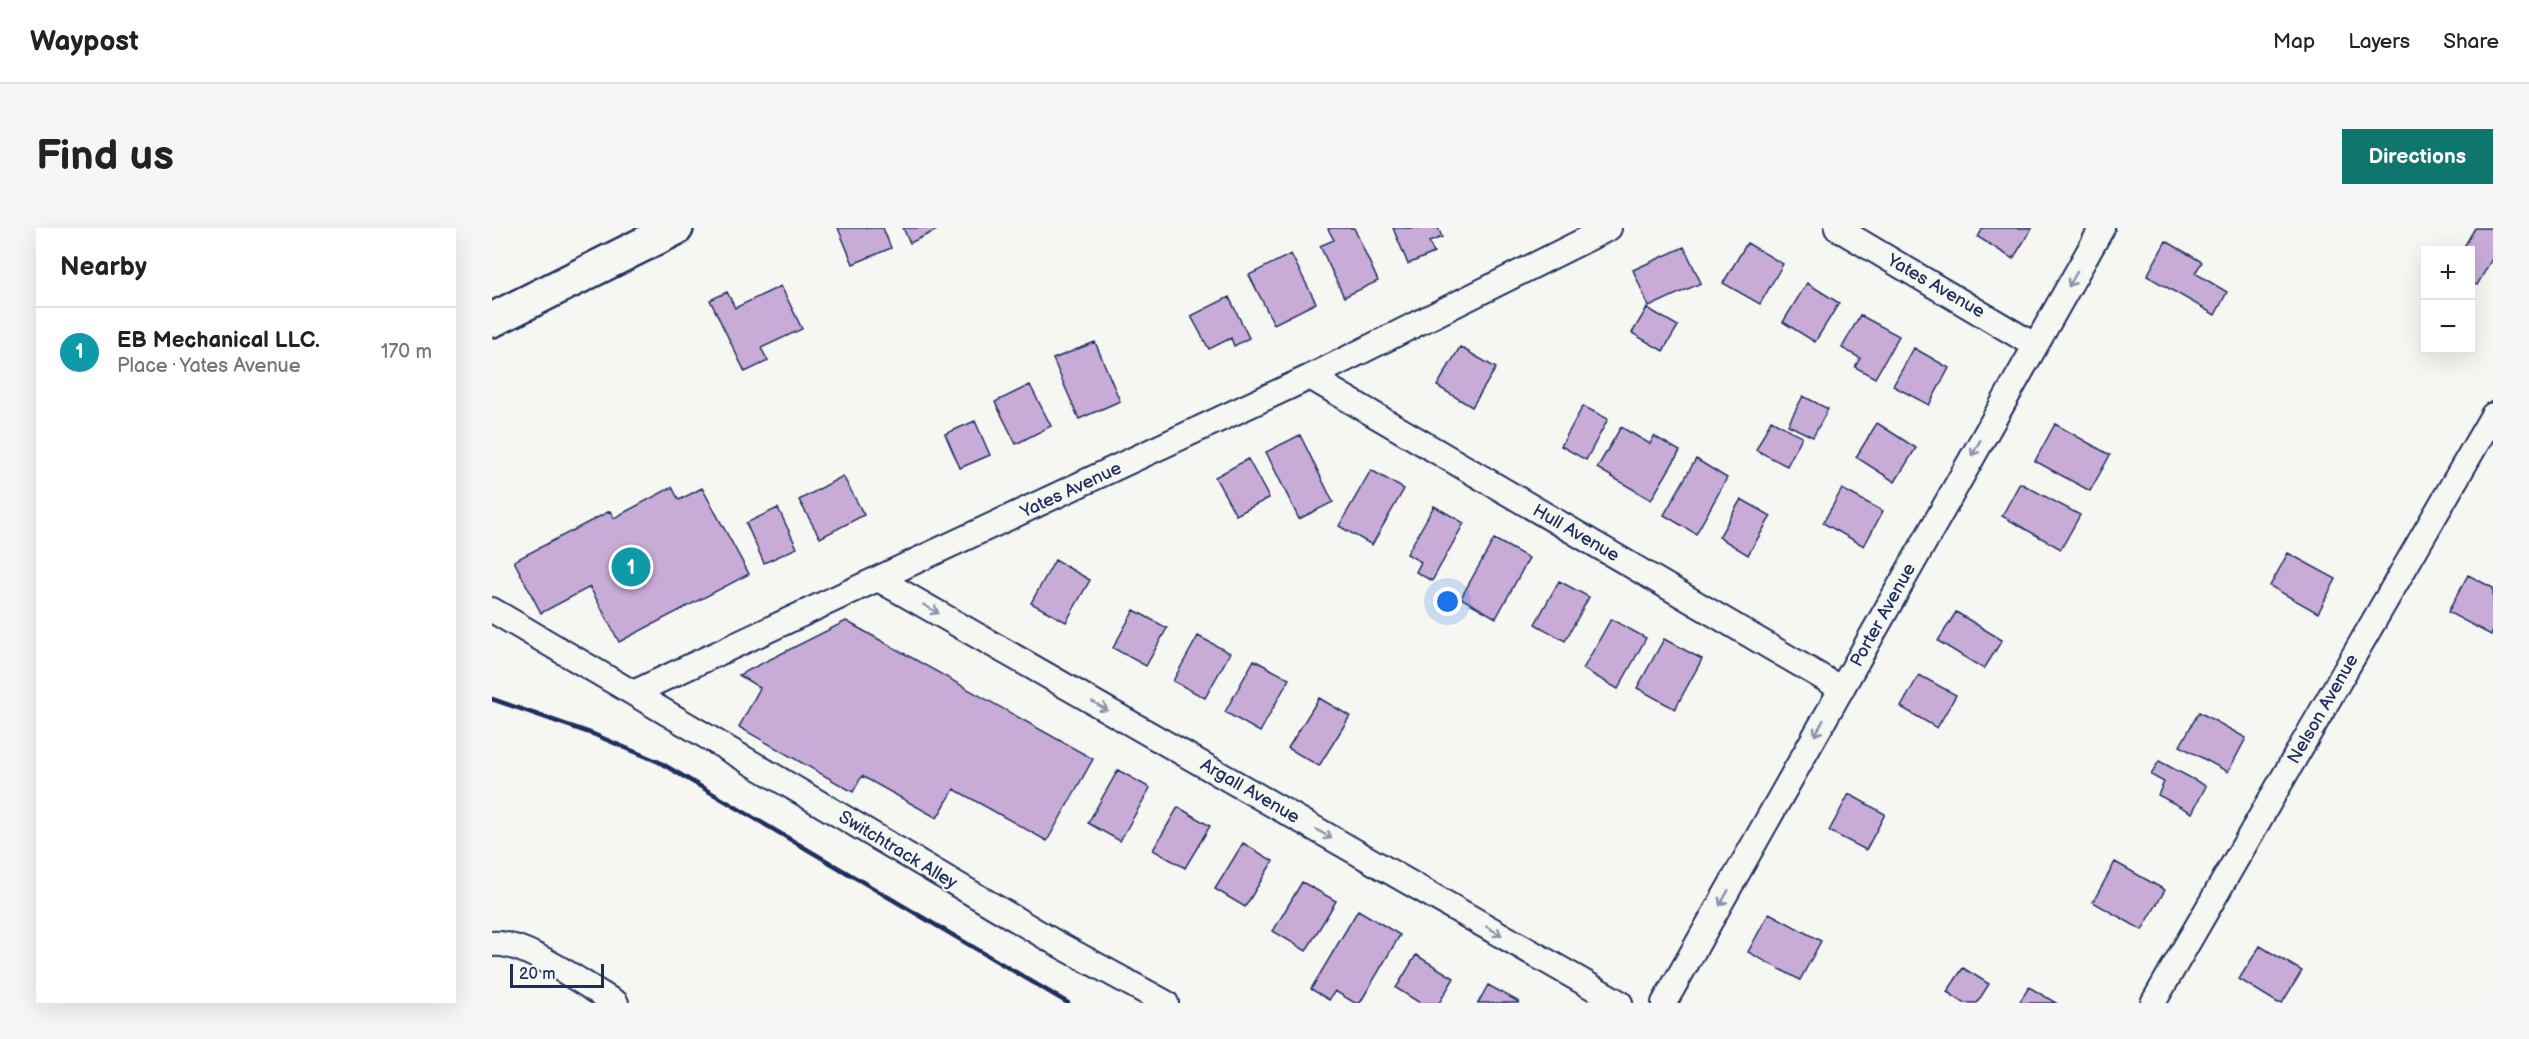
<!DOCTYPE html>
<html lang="en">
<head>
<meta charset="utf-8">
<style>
	body { margin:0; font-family:"Balsamiq Sans",sans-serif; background:#f6f6f6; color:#222 }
	.controls { position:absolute; right:18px; top:18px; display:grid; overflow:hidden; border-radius:0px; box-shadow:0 6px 24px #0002 }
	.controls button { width:54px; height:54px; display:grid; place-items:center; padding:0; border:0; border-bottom:2px solid #e0e0e0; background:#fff; color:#222; font:30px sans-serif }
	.scale { position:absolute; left:18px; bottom:15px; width:94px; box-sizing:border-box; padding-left:6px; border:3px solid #1b2f5e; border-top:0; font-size:16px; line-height:21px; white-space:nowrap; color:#1b2f5e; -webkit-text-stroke:4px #f6f6f2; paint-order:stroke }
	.you { position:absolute; left:956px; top:374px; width:21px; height:21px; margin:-15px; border:4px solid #fff; border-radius:50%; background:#1a73e8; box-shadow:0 0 0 9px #1a73e833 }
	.badge { display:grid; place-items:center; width:39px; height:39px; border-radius:50%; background:#0f766e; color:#fff; font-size:20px; font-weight:700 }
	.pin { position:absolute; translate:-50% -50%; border:3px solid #fff; box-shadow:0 2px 6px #0006 }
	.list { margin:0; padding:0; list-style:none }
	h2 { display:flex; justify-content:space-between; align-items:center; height:78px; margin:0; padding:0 24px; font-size:26px }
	h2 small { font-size:20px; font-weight:400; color:#767676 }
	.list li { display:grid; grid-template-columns:39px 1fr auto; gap:18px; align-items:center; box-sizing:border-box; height:90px; padding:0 24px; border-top:2px solid #e0e0e0 }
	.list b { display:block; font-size:22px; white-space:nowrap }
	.list p { margin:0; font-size:20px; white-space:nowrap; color:#767676 }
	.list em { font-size:20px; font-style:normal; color:#767676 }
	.map { position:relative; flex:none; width:2001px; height:775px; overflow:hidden; border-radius:0px }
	header { display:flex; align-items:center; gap:36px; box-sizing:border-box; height:84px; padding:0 30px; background:#fff; border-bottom:2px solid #e0e0e0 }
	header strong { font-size:28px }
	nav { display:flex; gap:33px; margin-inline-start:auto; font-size:21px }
	.intro { display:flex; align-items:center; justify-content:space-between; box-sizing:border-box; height:144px; padding:0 36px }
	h1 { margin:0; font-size:42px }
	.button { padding:15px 27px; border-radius:0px; background:#0f766e; color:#fff; font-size:21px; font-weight:700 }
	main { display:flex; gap:36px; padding:0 36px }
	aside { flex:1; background:#fff; border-radius:0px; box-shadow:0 6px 24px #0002 }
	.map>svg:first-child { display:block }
</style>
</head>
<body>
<header>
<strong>Waypost</strong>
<nav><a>Map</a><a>Layers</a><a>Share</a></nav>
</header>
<div class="intro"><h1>Find us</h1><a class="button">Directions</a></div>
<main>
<aside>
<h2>Nearby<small></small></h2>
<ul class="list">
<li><span class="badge" style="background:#0f9aa8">1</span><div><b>EB Mechanical LLC.</b><p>Place · Yates Avenue</p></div><em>170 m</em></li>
</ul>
</aside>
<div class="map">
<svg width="2001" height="775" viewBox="0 0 2001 775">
	<rect width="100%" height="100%" fill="#f6f6f2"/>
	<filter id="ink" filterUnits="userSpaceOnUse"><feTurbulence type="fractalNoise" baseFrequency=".0167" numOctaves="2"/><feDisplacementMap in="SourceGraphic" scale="12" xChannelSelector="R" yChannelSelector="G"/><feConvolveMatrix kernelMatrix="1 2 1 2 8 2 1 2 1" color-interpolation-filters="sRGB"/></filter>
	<g filter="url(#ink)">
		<path fill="#c9abd8" stroke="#1b2f5e" stroke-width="1.5" d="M346 0H391L399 20 361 36Z
			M411 0H449L418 15Z
			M839 0H862L886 53 852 69 828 18 842 12 836 1Z
			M901 0H946L950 9 937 14 942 25 916 36Z
			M1491 0H1540L1521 31 1486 9Z
			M1983 0H2001V29L1985 57 1978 54V22H1970Z
			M1674 13 1710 34 1703 45 1735 64 1723 87 1655 48Z
			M1255 15 1291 36 1268 76 1231 55Z
			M1192 19 1209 55 1157 79 1141 42Z
			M799 26 824 75 782 96 757 47Z
			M1315 55 1347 75 1323 114 1291 94Z
			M289 58 310 101 269 120 276 133 253 144 218 72 235 64 243 80Z
			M737 69 757 110 742 118 739 110 717 121 699 88Z
			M1155 80 1186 98 1171 123 1140 105Z
			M1368 87 1407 108 1383 150 1363 139 1368 130 1350 120Z
			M603 114 628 173 587 191 561 131Z
			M968 119 1004 140 980 179 945 158Z
			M1422 120 1457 140 1437 177 1401 158Z
			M538 157 559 198 524 216 503 174Z
			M1311 168 1336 181 1321 209 1296 197Z
			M1091 178 1116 191 1094 232 1069 218Z
			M1279 192 1310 209 1295 238 1264 222Z
			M483 193 498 227 468 240 453 206Z
			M1385 195 1424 220 1403 254 1364 229Z
			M1563 196 1618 227 1598 263 1543 233Z
			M1129 199 1158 216 1162 208 1188 223 1159 272 1105 240Z
			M808 207 841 274 807 291 774 224Z
			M756 231 777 270 744 287 723 249Z
			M1204 231 1235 250 1204 306 1172 287Z
			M879 242 912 261 880 317 847 298Z
			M351 248 372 287 328 310 307 272Z
			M1528 255 1588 287 1569 321 1510 288Z
			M180 259 187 272 210 260 257 346 127 414 98 359 49 385 22 333 118 283 122 290Z
			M1350 261 1391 283 1372 318 1331 295Z
			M1249 271 1279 288 1256 327 1227 309Z
			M942 278 972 295 940 353 924 344 929 334 915 326Z
			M286 280 305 320 272 335 254 295Z
			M1002 311 1037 330 1004 390 969 370Z
			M1796 325 1844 351 1826 385 1778 358Z
			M563 332 598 352 574 394 539 375Z
			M1976 347 2001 360V403L1999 407 1956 384Z
			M1067 353 1097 369 1073 413 1043 396Z
			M642 382 675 400 654 438 621 420Z
			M1464 384 1510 412 1492 441 1446 413Z
			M1119 391 1154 410 1126 461 1091 441Z
			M354 393 601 531 555 613 462 561 445 590 370 548 361 564 247 499 268 460 247 447Z
			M706 408 738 425 713 470 681 453Z
			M1172 411 1210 431 1183 481 1145 460Z
			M762 432 797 451 768 504 733 484Z
			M1427 447 1464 467 1445 500 1409 479Z
			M827 470 858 488 827 538 796 520Z
			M1707 484 1754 510 1736 544 1688 518Z
			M1667 533 1714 558 1700 585 1666 567 1672 554 1659 547Z
			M626 542 658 560 628 613 596 595Z
			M1357 566 1393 586 1374 622 1337 603Z
			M686 579 718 598 693 640 661 622Z
			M751 615 781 633 753 679 723 661Z
			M1623 634 1673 662 1650 702 1601 674Z
			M810 654 844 673 814 723 781 703Z
			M866 682 908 707 868 775H863L843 763 837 772 819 761Z
			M1277 685 1329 713 1308 752 1256 724Z
			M1768 718 1810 743 1790 775H1786L1747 751Z
			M924 727 962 750 947 775H928L904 760Z
			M1471 740 1497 756 1485 775H1472L1455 764Z
			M996 757 1027 774V775H986Z
			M1537 759 1564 775H1527Z"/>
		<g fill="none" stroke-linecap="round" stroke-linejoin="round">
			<defs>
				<path id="minor" d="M1345 0 1542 117
					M818 149 1350 461
					M388 352 1128 775
					M0 382 141 465 818 149 1117 0
					M141 465 564 715 674 775
					M0 716C32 712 94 758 124 775
					M1172 775 1610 0
					M1661 775 2001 187"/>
				<path id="secondary" d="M0 92 184 0"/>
			</defs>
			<use href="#minor" stroke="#1b2f5e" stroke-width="28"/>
			<use href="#secondary" stroke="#1b2f5e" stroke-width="38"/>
			<use href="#minor" stroke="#f6f6f2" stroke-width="24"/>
			<use href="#secondary" stroke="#f6f6f2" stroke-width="33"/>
			<path stroke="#1b2f5e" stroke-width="4.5" d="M0 471 101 506 167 534 576 775"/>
		</g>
		<defs><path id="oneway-shaft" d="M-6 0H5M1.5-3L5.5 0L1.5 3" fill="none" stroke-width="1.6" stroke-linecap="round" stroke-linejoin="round" transform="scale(1.5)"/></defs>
		<g stroke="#8892a8">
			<use href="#oneway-shaft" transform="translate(1581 51) rotate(120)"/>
			<use href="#oneway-shaft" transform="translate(1484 220) rotate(119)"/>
			<use href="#oneway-shaft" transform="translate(439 381) rotate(30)"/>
			<use href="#oneway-shaft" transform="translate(608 478) rotate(30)"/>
			<use href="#oneway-shaft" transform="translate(1327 500) rotate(119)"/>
			<use href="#oneway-shaft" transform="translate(832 606) rotate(30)"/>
			<use href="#oneway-shaft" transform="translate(1232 670) rotate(119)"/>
			<use href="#oneway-shaft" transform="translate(1002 703) rotate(30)"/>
		</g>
	</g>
	<g text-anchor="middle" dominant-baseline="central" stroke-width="4.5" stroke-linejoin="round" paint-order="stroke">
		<g font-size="18" fill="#1b2f5e" stroke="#f6f6f2">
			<text transform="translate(1444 58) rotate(30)">Yates Avenue</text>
			<text transform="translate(579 262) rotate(-25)">Yates Avenue</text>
			<text transform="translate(1084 305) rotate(30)">Hull Avenue</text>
			<text transform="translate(1391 387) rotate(-61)">Porter Avenue</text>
			<text transform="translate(1831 481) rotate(-60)">Nelson Avenue</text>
			<text transform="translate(758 563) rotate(30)">Argall Avenue</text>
			<text transform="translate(406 622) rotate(31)">Switchtrack Alley</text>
		</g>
	</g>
</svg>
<div class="controls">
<button>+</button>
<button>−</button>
</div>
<div class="scale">20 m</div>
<div class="you"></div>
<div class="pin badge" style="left:139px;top:339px;background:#0f9aa8">1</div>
</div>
</main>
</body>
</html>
